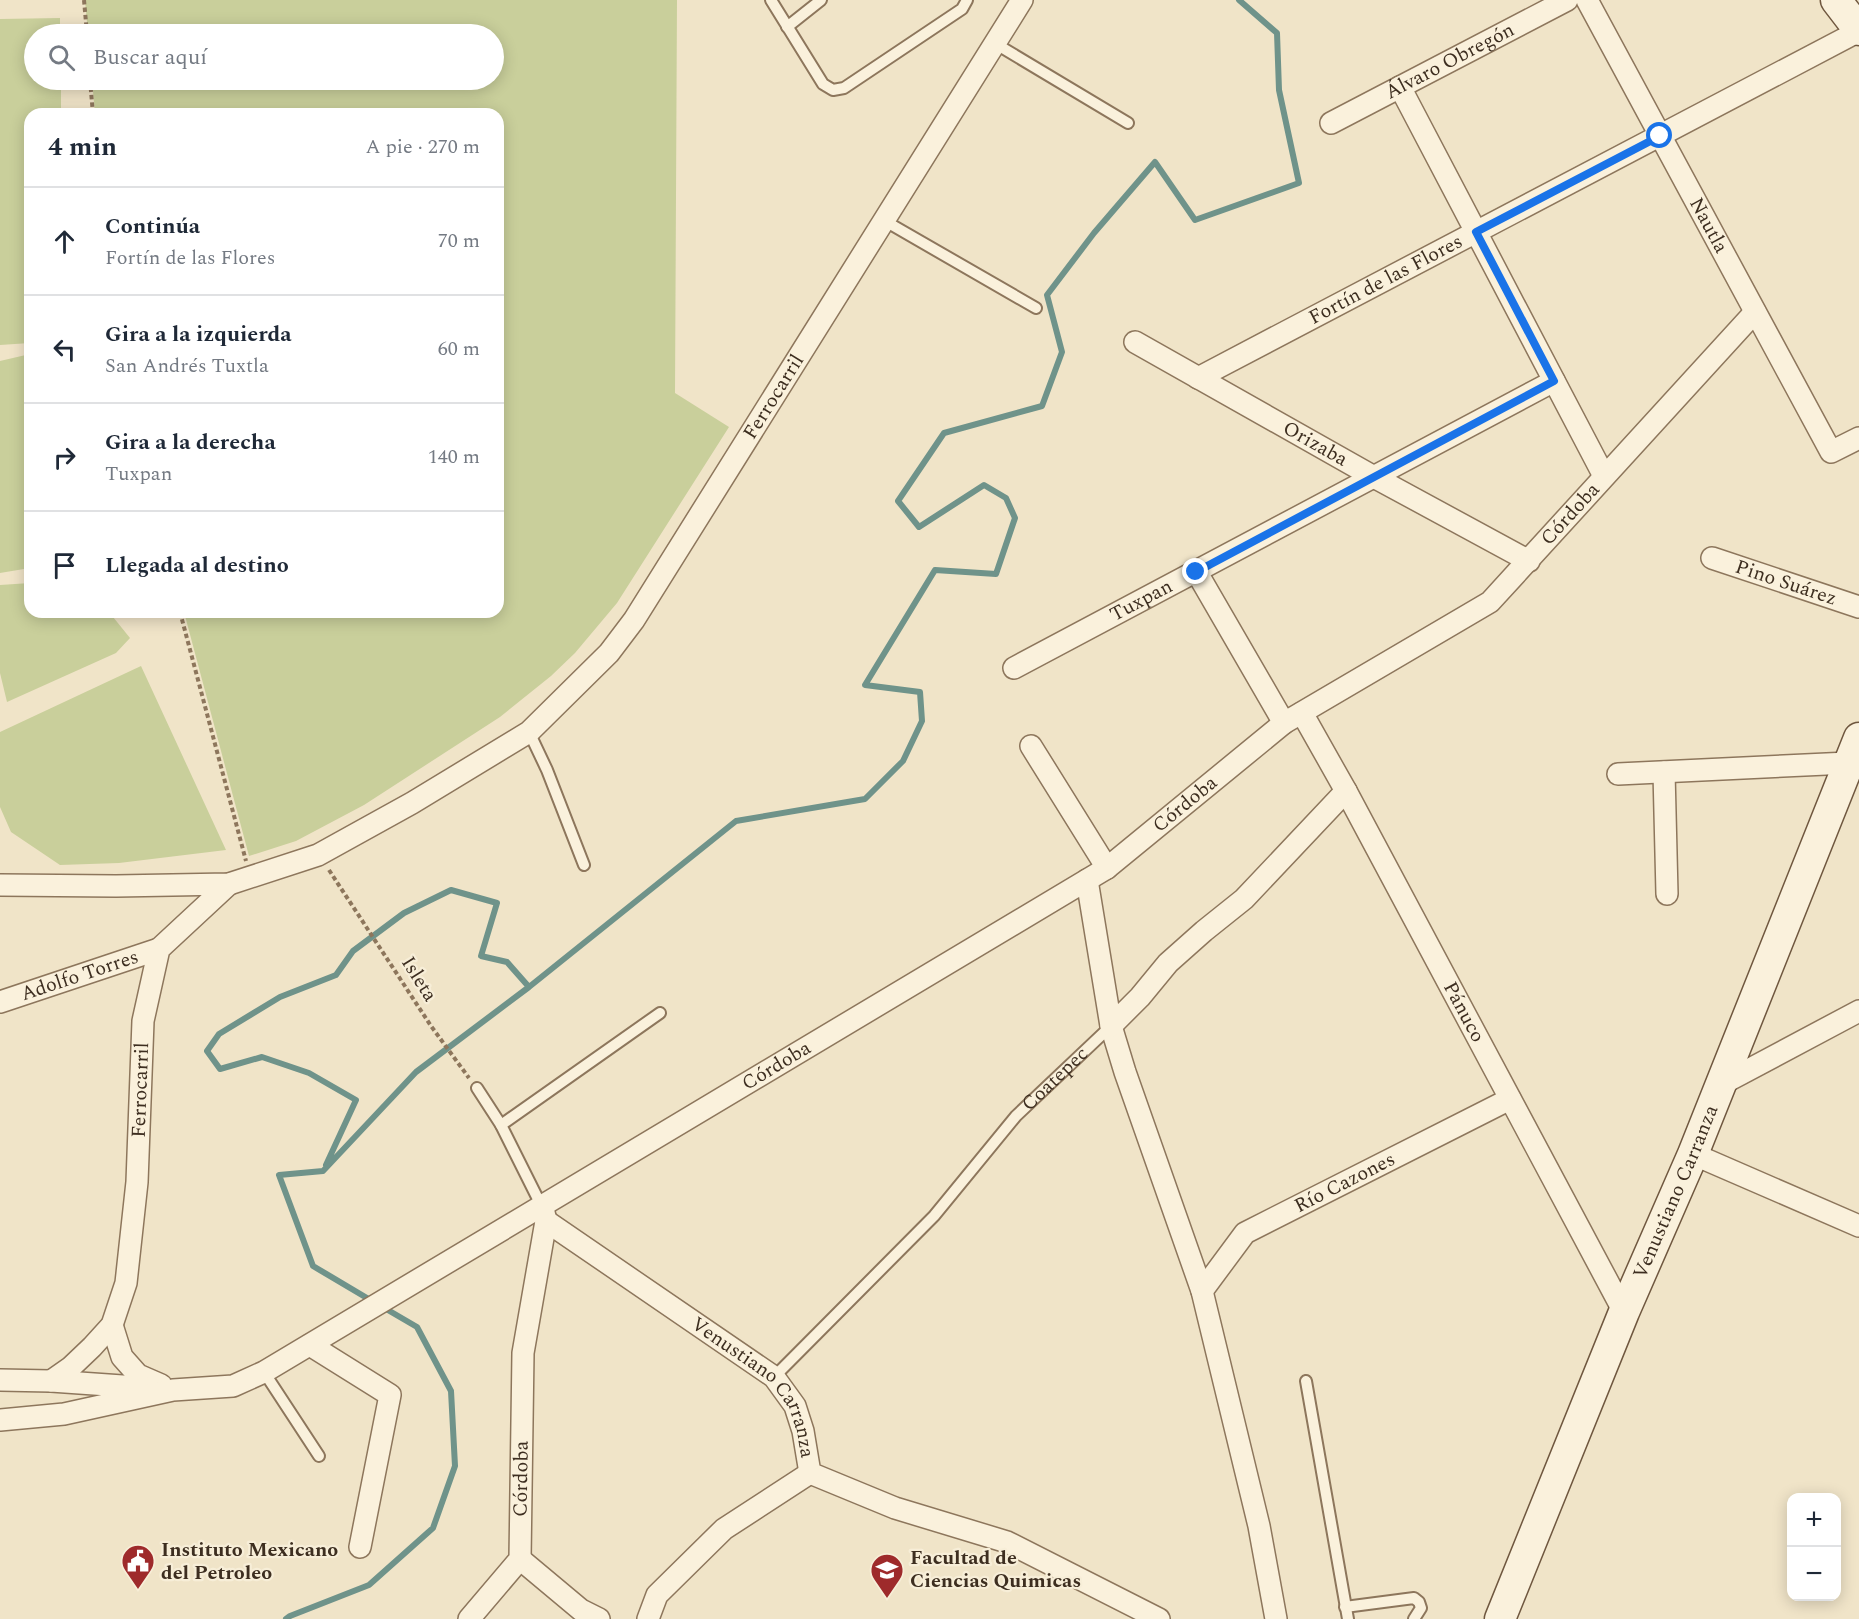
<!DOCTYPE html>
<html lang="es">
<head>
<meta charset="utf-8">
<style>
	body { margin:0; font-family:Spectral,serif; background:#f6f6f7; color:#1f2937 }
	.controls { position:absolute; right:18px; bottom:18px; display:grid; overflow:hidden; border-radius:12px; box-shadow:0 3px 15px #0003 }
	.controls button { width:54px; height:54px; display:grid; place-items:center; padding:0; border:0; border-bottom:2px solid #e0e1e3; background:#fff; color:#1f2937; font:30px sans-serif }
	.stop { position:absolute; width:18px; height:18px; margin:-14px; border:4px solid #1a73e8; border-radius:50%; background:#fff }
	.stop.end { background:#1a73e8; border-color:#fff; box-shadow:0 2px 6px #0008 }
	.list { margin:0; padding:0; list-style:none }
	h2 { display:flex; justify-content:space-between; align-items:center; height:78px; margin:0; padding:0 24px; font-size:26px }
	h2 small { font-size:20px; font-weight:400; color:#747a83 }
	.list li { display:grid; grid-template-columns:39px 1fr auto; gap:18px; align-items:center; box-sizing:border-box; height:108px; padding:0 24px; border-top:2px solid #e0e1e3 }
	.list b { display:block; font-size:22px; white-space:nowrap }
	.list p { margin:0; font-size:20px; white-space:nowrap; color:#747a83 }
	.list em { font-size:20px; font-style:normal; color:#747a83 }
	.icon { flex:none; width:33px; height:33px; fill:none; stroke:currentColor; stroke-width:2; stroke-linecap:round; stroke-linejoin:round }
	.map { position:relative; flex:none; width:1859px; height:1619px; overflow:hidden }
	.search { position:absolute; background:#fff; box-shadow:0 3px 15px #0003; left:24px; top:24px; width:480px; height:66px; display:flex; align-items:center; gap:15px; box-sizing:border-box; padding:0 21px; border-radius:33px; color:#747a83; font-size:22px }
	.panel { position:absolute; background:#fff; box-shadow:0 3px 15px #0003; left:24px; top:108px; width:480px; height:510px; border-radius:18px }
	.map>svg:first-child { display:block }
</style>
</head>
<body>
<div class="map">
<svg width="1859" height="1619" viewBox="0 0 1859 1619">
	<rect width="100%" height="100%" fill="#f0e4c8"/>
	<path fill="#c9cf9b" d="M85 0H677L675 393 729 427 617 603 575 653 551 676 500 717 364 805 296 841 249 856 184 612H498V114H95L92 80H494V34H88Z
		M60 18V34H34V80H61V114H30V343L0 345V19Z
		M30 354V568L0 573V361Z
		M30 583V612H109L130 638 116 653 7 702 0 673V585Z
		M141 666 226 850 119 863 60 865 11 832 0 807V732Z"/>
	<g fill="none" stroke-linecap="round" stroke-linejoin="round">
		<path stroke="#6f938a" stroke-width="6" d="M326 1165 356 1100 309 1073 262 1057 220 1069 207 1051 219 1034 280 997 336 975 353 951 404 913 451 890 497 903 481 956 507 962 529 987
			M372 1301 313 1266 279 1175 323 1171 416 1072 529 987 736 821 865 799 903 761 922 721 920 692 865 685 935 570 996 574 1015 518 1006 498 984 485 919 527 898 501 944 433 1042 406 1062 352 1047 295 1094 233 1155 162 1195 220 1299 183 1279 90 1277 33 1239 0
			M286 1619 290 1616 369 1585 433 1528 455 1466 451 1391 417 1327 381 1306"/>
		<defs>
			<g id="lane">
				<path d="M771 0 823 84 833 90 844 88 962 9 967 0"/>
				<path d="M787 27 821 0"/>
				<path d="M996 44 1128 123"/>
				<path d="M885 221 1036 308"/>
				<path d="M529 732 547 770 584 865"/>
				<path d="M477 1088 501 1125 542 1207"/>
				<path d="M501 1125 660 1013"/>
				<path d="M264 1372 319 1456"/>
				<path id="s1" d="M774 1377 934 1216 1016 1116 1111 1026"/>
				<path d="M1306 1381 1348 1619"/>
				<path d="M1345 1607 1414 1598 1419 1602 1421 1608 1414 1619"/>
			</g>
			<g id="street">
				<path id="s2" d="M1587 0 1831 452 1859 438"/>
				<path d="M1400 87 1604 476"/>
				<path id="s3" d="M1331 123 1567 0"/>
				<path id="s4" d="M1135 342 1374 477 1529 561"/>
				<path id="s5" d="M1198 378 1859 31"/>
				<path id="s6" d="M1712 558 1859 607"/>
				<path d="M1196 571 1284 723"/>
				<path id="s7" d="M1014 668 1554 381"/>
				<path id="s8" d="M1302 713 1346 791 1624 1312"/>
				<path d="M1031 746 1107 868"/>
				<path d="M1664 772 1667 894"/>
				<path d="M1618 774 1848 763 1858 768"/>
				<path d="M1087 880 1111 1026 1125 1072 1202 1291 1259 1526 1276 1619"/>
				<path id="s9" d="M0 885 116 886 229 884 318 855 412 803 529 732 609 653 634 620 1022 0"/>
				<path id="s10" d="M0 1002 159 949"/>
				<path d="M1111 1026 1140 997 1168 963 1204 931 1244 899 1346 791"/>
				<path d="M1720 1085 1859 1011"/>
				<path d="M1693 1154 1859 1226"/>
				<path id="s11" d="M546 1221 774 1377 795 1406 803 1431 810 1473 895 1508 1007 1542 1159 1619"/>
				<path id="s12" d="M1202 1291 1245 1233 1510 1099"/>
				<path d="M112 1325 122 1357 138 1375 161 1385"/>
				<path d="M310 1345 390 1395 360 1547"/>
				<path d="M0 1380 51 1381 151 1388"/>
				<path id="s13" d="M51 1381 71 1367 92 1347 112 1325 126 1283 137 1182 143 1021 159 949 229 884"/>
				<path id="s14" d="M0 1420 64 1414 173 1390 233 1386 264 1372 1107 868 1284 723 1490 602 1755 312"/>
				<path d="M520 1559 581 1610 599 1619"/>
				<path id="s15" d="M469 1619 520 1559 523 1353 546 1221 543 1208"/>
				<path d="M648 1619 657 1595 724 1529 810 1473"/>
			</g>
			<g id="secondary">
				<path d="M1836 0 1859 30"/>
				<path id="s16" d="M1500 1619 1624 1312 1693 1154 1859 738"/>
			</g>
		</defs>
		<use href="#lane" stroke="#8d765c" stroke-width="14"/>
		<use href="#street" stroke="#8d765c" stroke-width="24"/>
		<use href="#secondary" stroke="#6f573f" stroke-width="33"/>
		<path stroke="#8d765c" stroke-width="4" stroke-dasharray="4.5 3" stroke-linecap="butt" d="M84 0 87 34
			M90 80 93 114
			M180 612 246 861
			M329 870 431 1026 469 1078"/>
		<use href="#lane" stroke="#faf1dc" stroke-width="10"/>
		<use href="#street" stroke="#faf1dc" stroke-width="21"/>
		<use href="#secondary" stroke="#faf1dc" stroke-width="30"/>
	</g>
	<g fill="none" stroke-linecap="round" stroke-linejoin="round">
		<path stroke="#1a73e8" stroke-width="8" d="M1196 572 1554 381 1476 232 1660 136"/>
	</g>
	<defs>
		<symbol id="civic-pin" viewBox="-11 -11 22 30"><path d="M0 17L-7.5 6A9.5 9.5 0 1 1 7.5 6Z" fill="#9e2a2b" stroke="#f7eed8"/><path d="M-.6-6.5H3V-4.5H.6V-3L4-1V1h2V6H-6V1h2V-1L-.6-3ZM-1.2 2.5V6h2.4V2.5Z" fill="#fff"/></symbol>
		<symbol id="university-pin" viewBox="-11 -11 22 30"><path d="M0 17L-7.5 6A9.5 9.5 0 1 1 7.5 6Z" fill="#9e2a2b" stroke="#f7eed8"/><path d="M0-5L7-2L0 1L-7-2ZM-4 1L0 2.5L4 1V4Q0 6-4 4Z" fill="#fff"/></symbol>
	</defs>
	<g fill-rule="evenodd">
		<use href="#civic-pin" x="119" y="1542" width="38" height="52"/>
		<use href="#university-pin" x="868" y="1551" width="38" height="52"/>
	</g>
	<g text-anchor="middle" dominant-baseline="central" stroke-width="4.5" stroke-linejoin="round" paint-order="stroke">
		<g font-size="20" fill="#3d2e20" stroke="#f7eed8">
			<text stroke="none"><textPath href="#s3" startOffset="134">Álvaro Obregón</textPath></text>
			<text stroke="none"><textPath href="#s2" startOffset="256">Nautla</textPath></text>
			<text stroke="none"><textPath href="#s5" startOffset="212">Fortín de las Flores</textPath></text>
			<text stroke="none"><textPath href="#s9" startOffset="984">Ferrocarril</textPath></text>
			<text stroke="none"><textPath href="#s4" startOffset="207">Orizaba</textPath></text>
			<text stroke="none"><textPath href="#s14" startOffset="1839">Córdoba</textPath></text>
			<text stroke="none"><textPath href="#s6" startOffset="78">Pino Suárez</textPath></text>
			<text stroke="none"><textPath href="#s7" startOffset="144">Tuxpan</textPath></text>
			<text stroke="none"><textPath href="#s14" startOffset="1353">Córdoba</textPath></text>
			<text stroke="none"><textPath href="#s10" startOffset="84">Adolfo Torres</textPath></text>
			<text transform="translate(419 979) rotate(58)">Isleta</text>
			<text stroke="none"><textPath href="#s8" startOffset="340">Pánuco</textPath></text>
			<text stroke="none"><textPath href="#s14" startOffset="867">Córdoba</textPath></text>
			<text stroke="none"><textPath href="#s1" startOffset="410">Coatepec</textPath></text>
			<text stroke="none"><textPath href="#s13" startOffset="321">Ferrocarril</textPath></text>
			<text stroke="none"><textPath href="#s12" startOffset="184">Río Cazones</textPath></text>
			<text stroke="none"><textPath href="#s16" startOffset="462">Venustiano Carranza</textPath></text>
			<text stroke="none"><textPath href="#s11" startOffset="272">Venustiano Carranza</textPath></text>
			<text stroke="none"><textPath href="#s15" startOffset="159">Córdoba</textPath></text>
		</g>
		<g font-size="20" font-weight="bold" fill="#3d2e20" stroke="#f7eed8" text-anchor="start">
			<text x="161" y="1550">Instituto Mexicano<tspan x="161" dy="23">del Petroleo</tspan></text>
			<text x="910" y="1558">Facultad de<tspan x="910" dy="23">Ciencias Quimicas</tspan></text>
		</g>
	</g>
</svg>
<div class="controls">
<button>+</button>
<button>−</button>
</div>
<div class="stop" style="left:1660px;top:136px"></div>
<div class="stop end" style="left:1196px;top:572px"></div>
<div class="search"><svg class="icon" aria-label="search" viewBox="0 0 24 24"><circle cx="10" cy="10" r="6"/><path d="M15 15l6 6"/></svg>Buscar aquí</div>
<section class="panel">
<h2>4 min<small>A pie · 270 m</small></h2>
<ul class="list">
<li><svg class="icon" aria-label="ahead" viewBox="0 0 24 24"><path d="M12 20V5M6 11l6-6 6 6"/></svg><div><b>Continúa</b><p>Fortín de las Flores</p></div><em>70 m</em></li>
<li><svg class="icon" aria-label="left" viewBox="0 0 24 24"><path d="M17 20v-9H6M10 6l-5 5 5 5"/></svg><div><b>Gira a la izquierda</b><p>San Andrés Tuxtla</p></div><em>60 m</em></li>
<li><svg class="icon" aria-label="right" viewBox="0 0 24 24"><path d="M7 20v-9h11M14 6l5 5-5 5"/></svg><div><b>Gira a la derecha</b><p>Tuxpan</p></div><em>140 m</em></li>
<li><svg class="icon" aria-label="arrive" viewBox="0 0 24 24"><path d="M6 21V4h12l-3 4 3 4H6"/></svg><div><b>Llegada al destino</b></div></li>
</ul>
</section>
</div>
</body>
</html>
